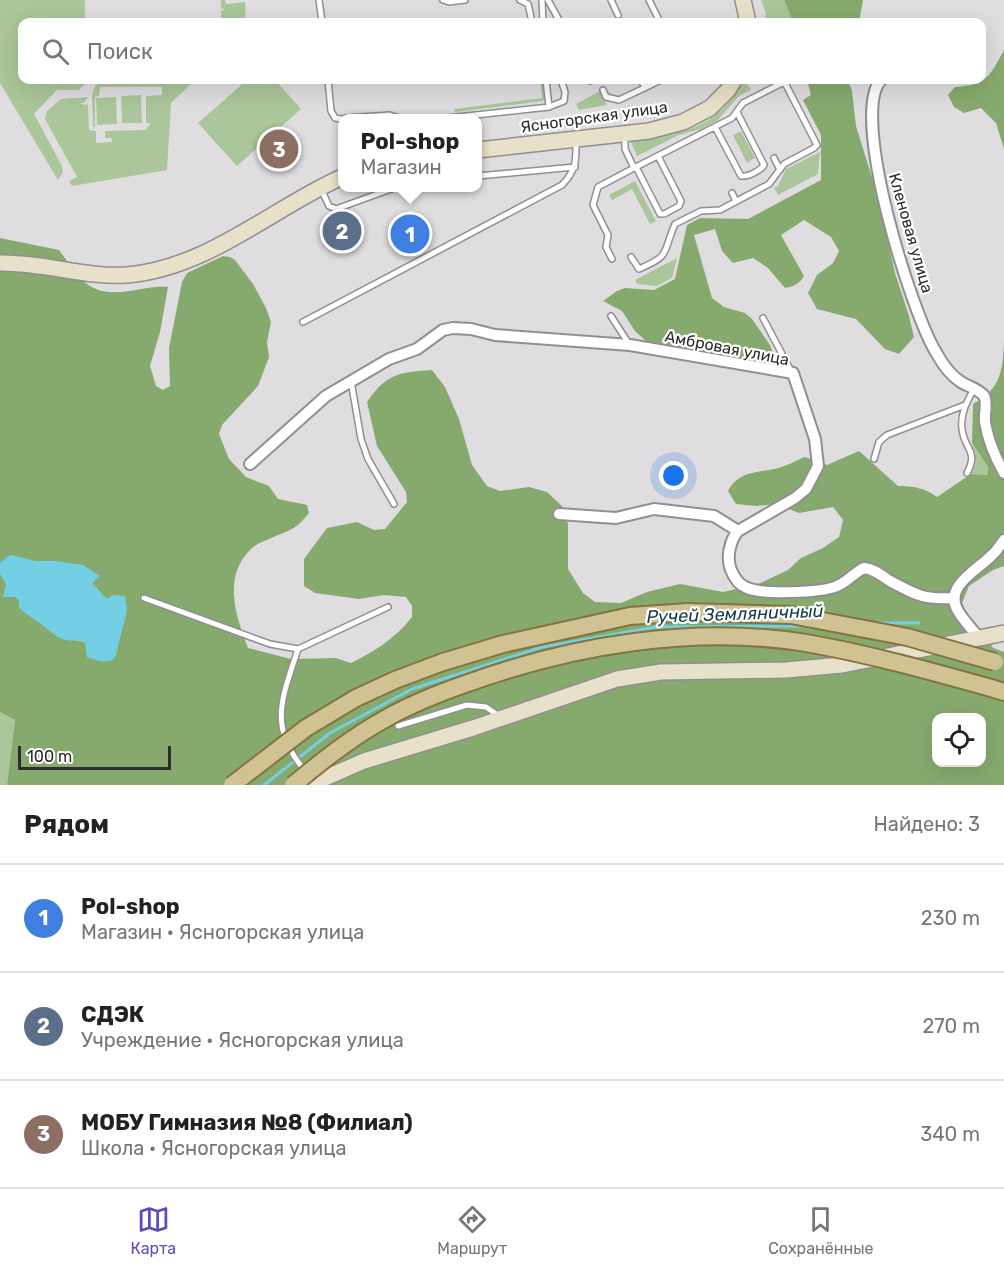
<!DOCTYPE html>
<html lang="ru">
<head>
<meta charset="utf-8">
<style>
	body { margin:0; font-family:Rubik,sans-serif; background:#f2f2f2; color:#222 }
	.controls { position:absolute; right:18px; bottom:18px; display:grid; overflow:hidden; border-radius:12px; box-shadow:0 6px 24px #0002 }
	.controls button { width:54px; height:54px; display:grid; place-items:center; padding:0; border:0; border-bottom:2px solid #e0e0e0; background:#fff; color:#222; font:30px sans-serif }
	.scale { position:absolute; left:18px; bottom:15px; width:153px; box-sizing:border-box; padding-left:6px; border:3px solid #2d2c2d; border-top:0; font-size:16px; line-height:21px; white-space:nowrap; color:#2d2c2d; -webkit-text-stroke:4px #fff; paint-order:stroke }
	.you { position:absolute; left:674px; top:476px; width:21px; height:21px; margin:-15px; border:4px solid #fff; border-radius:50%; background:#1a73e8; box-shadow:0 0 0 9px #1a73e833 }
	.badge { display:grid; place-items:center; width:39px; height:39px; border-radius:50%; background:#594bc3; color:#fff; font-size:20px; font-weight:700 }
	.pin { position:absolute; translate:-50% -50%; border:3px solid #fff; box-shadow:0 2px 6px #0006 }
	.popup { position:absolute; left:338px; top:114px; width:144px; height:78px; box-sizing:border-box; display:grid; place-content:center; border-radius:12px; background:#fff; filter:drop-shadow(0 2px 4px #0005); font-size:20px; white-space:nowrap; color:#767676 }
	.popup b { font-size:22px; color:#222 }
	.popup::after { content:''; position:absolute; left:50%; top:100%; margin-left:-12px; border:12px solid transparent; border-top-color:#fff }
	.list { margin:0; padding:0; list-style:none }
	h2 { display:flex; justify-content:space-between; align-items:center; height:78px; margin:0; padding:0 24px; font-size:26px }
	h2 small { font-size:20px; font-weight:400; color:#767676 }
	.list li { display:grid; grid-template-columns:39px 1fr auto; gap:18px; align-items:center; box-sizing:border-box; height:108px; padding:0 24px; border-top:2px solid #e0e0e0 }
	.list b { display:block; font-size:22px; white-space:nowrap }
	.list p { margin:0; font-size:20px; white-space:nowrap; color:#767676 }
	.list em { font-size:20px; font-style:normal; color:#767676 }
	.icon { flex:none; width:33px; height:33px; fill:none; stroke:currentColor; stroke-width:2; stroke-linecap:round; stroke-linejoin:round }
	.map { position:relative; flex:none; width:1004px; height:785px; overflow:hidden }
	.search { position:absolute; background:#fff; box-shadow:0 6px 24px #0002; left:18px; right:18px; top:18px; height:66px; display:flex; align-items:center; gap:15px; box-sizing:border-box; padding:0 21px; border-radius:12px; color:#767676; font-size:22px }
	.sheet { height:402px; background:#fff }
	nav { display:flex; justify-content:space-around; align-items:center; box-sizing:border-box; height:84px; border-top:2px solid #e0e0e0; background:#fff; font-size:16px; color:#767676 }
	nav a { display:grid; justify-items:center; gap:3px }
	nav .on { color:#594bc3 }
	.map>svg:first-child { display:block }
</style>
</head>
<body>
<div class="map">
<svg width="1004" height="785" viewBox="0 0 1004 785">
	<rect width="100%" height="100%" fill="#e0dde0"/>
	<path fill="#abc69a" d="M0 0H85V22H22V80H86V83L79 90H57L34 114 62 166 63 172 58 180 0 83Z
		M221 0H225L226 4 245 2 246 22H221V11L224 10 223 8 221 9Z
		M761 0H784L793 22H764L766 13Z
		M190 80H195L171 103 167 170 72 186 69 181 77 177 45 119 47 111 61 99 88 97 84 103H79L86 105 88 103 89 130 96 131V143L112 142V138H105V131L145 130 151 123H146V96L162 95V87H100L99 96 95 97V127H93L92 95 95 86 100 83Z
		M247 80H275L301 109 237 166 198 123Z
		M540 80H544L546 97 543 101 455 112 454 109 542 98Z
		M744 80 751 90 739 96 718 120 701 129 679 135 637 156 630 140C683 134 716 129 744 80Z
		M600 91 607 105 579 110 576 104Z
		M141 95 142 123H122L121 96Z
		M116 97 117 124 97 125 96 98Z
		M741 131 755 158 747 163 733 135Z
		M820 152 818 174 778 195 774 188 778 186 786 169Z
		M635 181 656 221 650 224 632 189 612 200 609 195Z
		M677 258 672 278 657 286 637 284 635 280Z
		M972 443 988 467 987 475 971 474C977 463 976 455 972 443Z
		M0 712 15 720 7 785H0Z"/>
	<path fill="#86aa6e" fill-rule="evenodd" d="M784 0H863L859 22H793Z
		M1004 50V149L996 123 981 108 964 113 954 107 948 95 955 87C988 85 990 75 1004 50Z
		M807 80H848L852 91 856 126 878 197 895 273 909 316 914 337 899 354 885 349 856 319 817 309 808 293 817 275 833 263 839 251 831 237 804 220 781 235 804 276C799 284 795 286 785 288L768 268 753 258 733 263 722 251 715 229 694 235 712 298 724 307 745 313 752 319 770 345 775 359 766 364 738 356 702 354 647 342 635 331 622 311 603 301 617 291 625 288 654 290 675 279 687 225 700 218 748 219 821 180V135L803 100 811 95Z
		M0 238 59 250C81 280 88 297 130 291 144 289 154 286 168 287L160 332 150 366 156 386 163 390 170 386 169 348 182 282 187 273 223 256 230 257 235 260 253 284 266 308 271 322 267 342 269 357 258 386 222 425 219 434 229 459 246 477 269 486 278 499 307 505 309 513C304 519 299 525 292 529 281 535 259 541 251 549 222 577 236 617 248 648L291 659 336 658 351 663C375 651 396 638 412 617V606L406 597 384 595 359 599 315 593 304 586V559L327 528 357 522 374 530 385 529 407 502 406 492 377 446 367 402C386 374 399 372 432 370L445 387 459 419 472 465 487 486 500 491 529 487 547 492 562 506 568 524V569L583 593 595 602 621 603 647 592 680 584 723 592 758 584 788 570 801 558 823 548 839 537 843 520 833 507 799 513 777 504 756 506 736 504 728 491C739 470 759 473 778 468 787 466 797 460 805 457L827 465 859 451 898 486C913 486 925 488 937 497L971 474 987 475 988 467 972 443 973 404C1002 389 1003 368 1004 339V566L993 570 969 586 962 603 974 628 985 635 993 648 1004 652V785H7L15 720 0 712ZM936 718H982V762H936Z"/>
	<path fill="#73cfe3" d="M12 555 35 561H55L83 565 100 576 92 583 107 599 113 595 125 596 127 610 115 658C106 665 98 660 87 657L85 643C77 639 69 642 62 639 54 635 49 630 42 625 34 619 27 615 19 608V600L15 597H3L6 584 0 574V563L8 556Z"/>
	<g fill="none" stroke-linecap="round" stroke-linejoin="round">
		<path stroke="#73cfe3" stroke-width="3" d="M876 623H919
			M264 785 330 733 412 689 542 647 656 627 810 626"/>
		<defs>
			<path id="lane" d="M319 0 322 22
				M443 0 449 2 465 0
				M520 0 528 4 532 22
				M542 0 543 22
				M548 0 560 22
				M611 0 618 15
				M649 0 658 18V22
				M328 80 331 111 335 118 342 119
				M589 80 590 81
				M641 80 645 88
				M603 90 606 97 619 100 661 80
				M549 107 564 101 565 92 561 80
				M346 118 390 115 399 118
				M448 118 549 107 546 80
				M715 127 741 176C748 177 760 171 764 165L737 112
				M774 158 780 170
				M636 167 660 214H664L679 206 681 201 658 156
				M478 176 575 167
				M321 189 329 206 336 209 394 188
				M732 193 736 201
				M631 257 639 269C672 255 662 253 675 224L701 211 720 210 769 184 784 164 814 148 817 145 786 85 784 82 743 103 732 118 634 168
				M612 259 606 247 608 235 593 205 598 187 634 168 625 149V135
				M611 316 629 344
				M763 318 792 373
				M303 322 562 185C577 169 576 161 576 140
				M351 381 361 439 368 459 394 504
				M874 459 879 442 887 435 965 405
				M967 473C979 451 964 449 962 429 960 414 967 401 974 389
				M144 598 270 644 298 649 388 607
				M298 649C282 699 267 727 306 772
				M398 726 467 705 486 707 499 716"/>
			<path id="street" d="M881 80C849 114 912 315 937 354 943 365 950 375 961 382 967 386 979 389 984 396 988 402 984 414 985 422 988 441 995 457 1004 473
				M250 464 326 396 389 359 417 349 443 330 453 328 471 329 495 335 630 345 793 373 815 439 818 466 806 489 795 498 738 531 714 516 654 509 616 518 559 514
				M738 531C730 540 726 558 731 570 734 577 738 584 745 587 760 595 821 593 837 586 847 582 854 573 864 568 874 569 881 575 890 581 916 595 924 600 954 598
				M979 638C972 629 964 621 958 611 943 586 978 570 992 555 997 551 1000 545 1004 540"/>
			<path id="secondary" d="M743 0 748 22
				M478 150 649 131 683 122 710 108 728 90 734 80
				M0 263C42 262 88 278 127 275 208 268 271 209 342 177
				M309 785 364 761 473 728 617 679 661 672 786 670 842 665 1004 633"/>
			<path id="primary" d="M991 688 1004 692"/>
		</defs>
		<use href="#lane" stroke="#918f91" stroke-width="8"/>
		<use href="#street" stroke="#918f91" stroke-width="14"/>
		<use href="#secondary" stroke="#918f91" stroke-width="18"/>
		<use href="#primary" stroke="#837440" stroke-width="20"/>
		<use href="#lane" stroke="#fff" stroke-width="5"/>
		<use href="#street" stroke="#fff" stroke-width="10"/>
		<use href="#secondary" stroke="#e8e1c9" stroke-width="15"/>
		<use href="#primary" stroke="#d1c293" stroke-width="16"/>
		<defs>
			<path id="primary-bridge" d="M232 785 306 728 356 698 395 680 443 662 503 644 630 616 688 612 791 615 907 637 995 662
				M293 785C322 761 352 737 385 719 411 704 439 693 468 683 573 645 694 625 806 643 869 654 930 671 991 688"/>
		</defs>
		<use href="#primary-bridge" stroke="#837440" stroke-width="20" stroke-linecap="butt"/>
		<use href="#primary-bridge" stroke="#d1c293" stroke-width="16"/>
	</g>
	<g text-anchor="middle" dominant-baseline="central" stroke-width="4.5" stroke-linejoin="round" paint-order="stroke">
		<g font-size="16" fill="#2d2c2d" stroke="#fff">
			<text transform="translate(594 117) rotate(-8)">Ясногорская улица</text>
			<text transform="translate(911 233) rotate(74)">Кленовая улица</text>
			<text transform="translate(727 348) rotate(11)">Амбровая улица</text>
		</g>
		<g font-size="18" font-style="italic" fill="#103c44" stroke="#fff">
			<text transform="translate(735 614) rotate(-2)">Ручей Земляничный</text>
		</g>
	</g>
</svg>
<div class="controls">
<button><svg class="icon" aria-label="locate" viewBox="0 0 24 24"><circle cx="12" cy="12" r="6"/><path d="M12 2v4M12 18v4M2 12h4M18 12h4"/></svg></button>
</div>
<div class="scale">100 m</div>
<div class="you"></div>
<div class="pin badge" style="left:410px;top:234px;background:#3f7fe0">1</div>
<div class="popup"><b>Pol-shop</b>Магазин</div>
<div class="pin badge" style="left:342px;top:231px;background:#5c6f8a">2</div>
<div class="pin badge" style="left:279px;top:149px;background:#8d6e63">3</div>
<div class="search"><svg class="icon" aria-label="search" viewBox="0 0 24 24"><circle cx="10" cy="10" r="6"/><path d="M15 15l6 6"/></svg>Поиск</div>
</div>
<section class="sheet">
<h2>Рядом<small>Найдено: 3</small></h2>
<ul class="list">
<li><span class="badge" style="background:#3f7fe0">1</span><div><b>Pol-shop</b><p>Магазин · Ясногорская улица</p></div><em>230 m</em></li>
<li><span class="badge" style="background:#5c6f8a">2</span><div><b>СДЭК</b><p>Учреждение · Ясногорская улица</p></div><em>270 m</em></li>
<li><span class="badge" style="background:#8d6e63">3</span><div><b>МОБУ Гимназия №8 (Филиал)</b><p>Школа · Ясногорская улица</p></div><em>340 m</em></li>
</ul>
</section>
<nav>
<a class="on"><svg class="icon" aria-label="map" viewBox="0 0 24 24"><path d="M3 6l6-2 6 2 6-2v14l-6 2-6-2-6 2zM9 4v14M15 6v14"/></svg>Карта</a>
<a><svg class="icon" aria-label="directions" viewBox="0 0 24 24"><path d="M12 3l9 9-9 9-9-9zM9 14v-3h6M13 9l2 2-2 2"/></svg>Маршрут</a>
<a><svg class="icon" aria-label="saved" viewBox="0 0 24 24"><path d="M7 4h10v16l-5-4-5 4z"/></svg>Сохранённые</a>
</nav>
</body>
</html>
